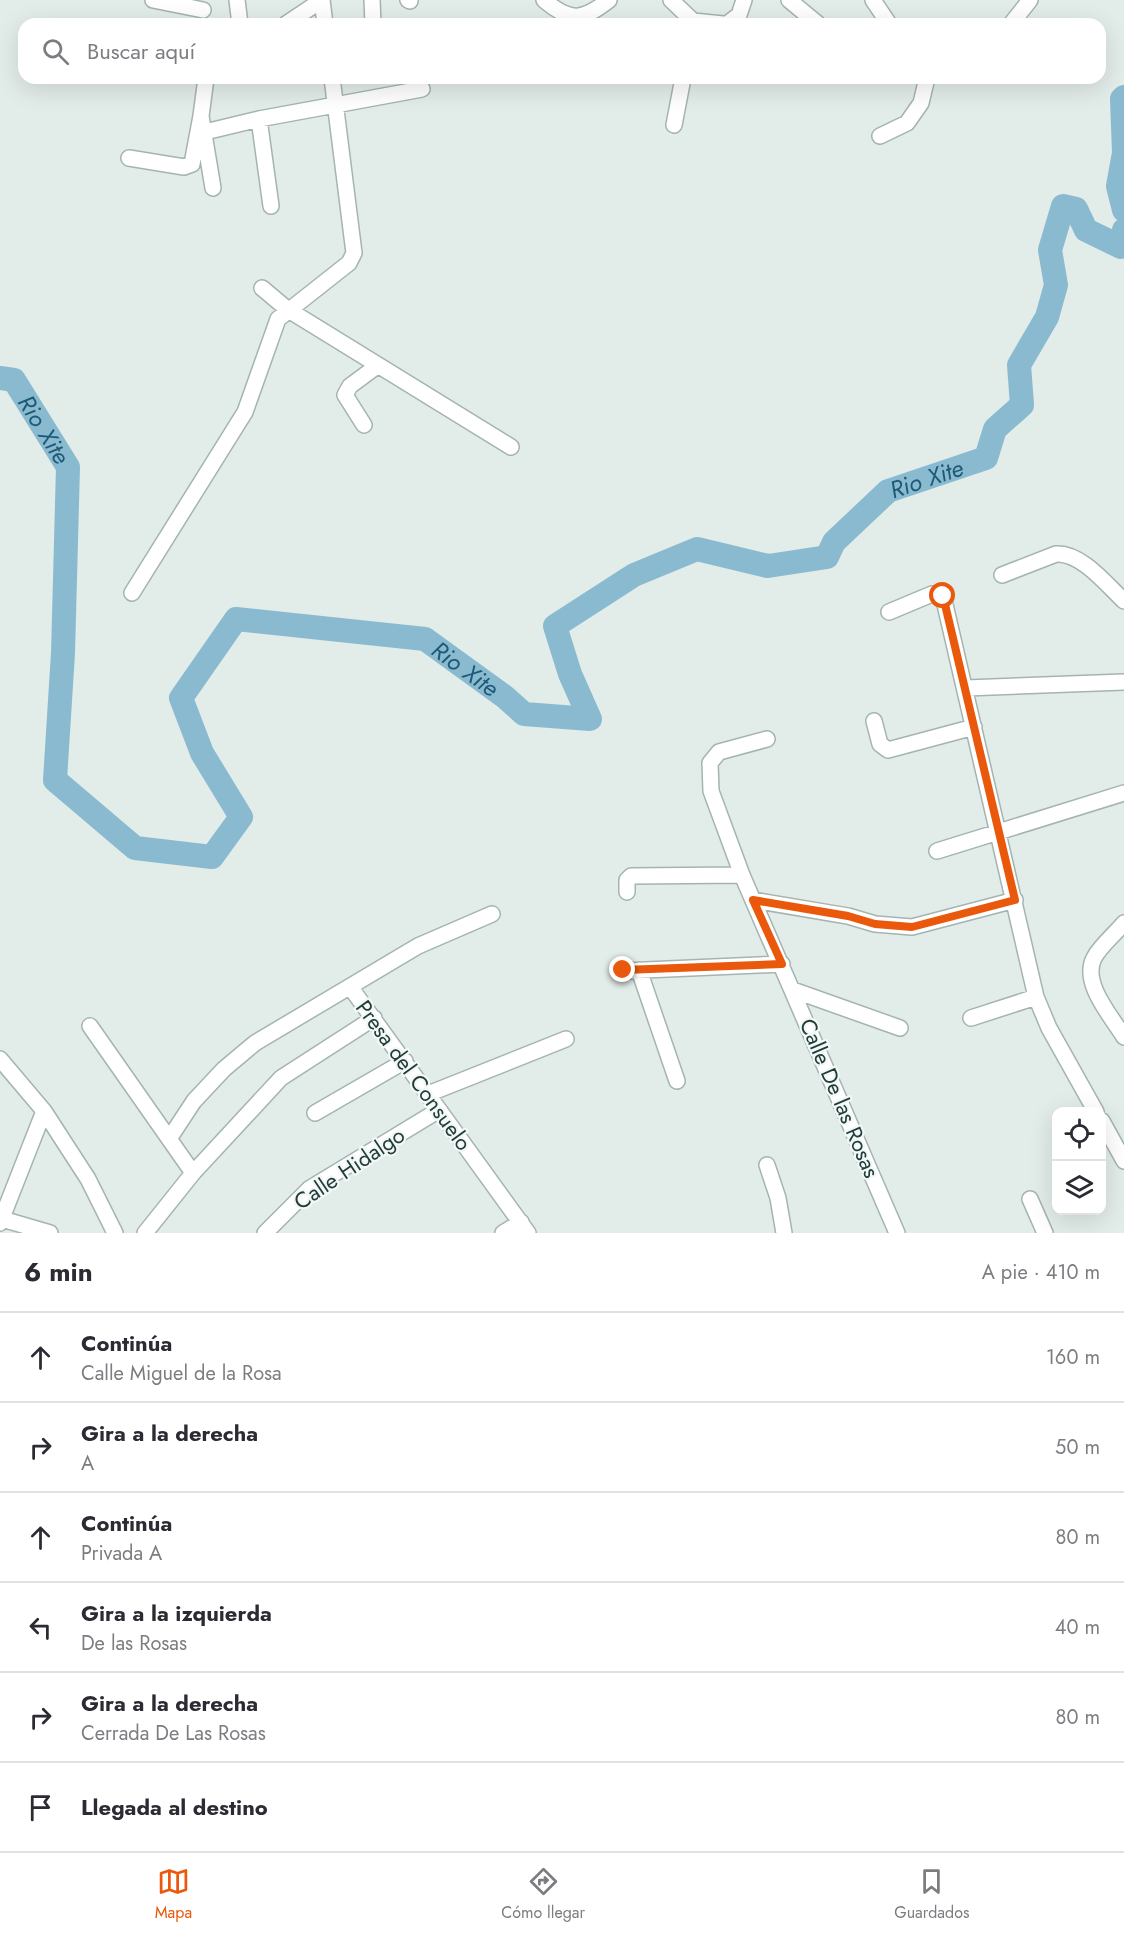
<!DOCTYPE html>
<html lang="es">
<head>
<meta charset="utf-8">
<style>
	body { margin:0; font-family:Jost,sans-serif; background:#f7f7f7; color:#2b2b33 }
	.controls { position:absolute; right:18px; bottom:18px; display:grid; overflow:hidden; border-radius:12px; box-shadow:0 6px 24px #0002 }
	.controls button { width:54px; height:54px; display:grid; place-items:center; padding:0; border:0; border-bottom:2px solid #e1e1e2; background:#fff; color:#2b2b33; font:30px sans-serif }
	.stop { position:absolute; width:18px; height:18px; margin:-14px; border:4px solid #ea580c; border-radius:50%; background:#fff }
	.stop.end { background:#ea580c; border-color:#fff; box-shadow:0 2px 6px #0008 }
	.list { margin:0; padding:0; list-style:none }
	h2 { display:flex; justify-content:space-between; align-items:center; height:78px; margin:0; padding:0 24px; font-size:26px }
	h2 small { font-size:20px; font-weight:400; color:#7c7c81 }
	.list li { display:grid; grid-template-columns:39px 1fr auto; gap:18px; align-items:center; box-sizing:border-box; height:90px; padding:0 24px; border-top:2px solid #e1e1e2 }
	.list b { display:block; font-size:22px; white-space:nowrap }
	.list p { margin:0; font-size:20px; white-space:nowrap; color:#7c7c81 }
	.list em { font-size:20px; font-style:normal; color:#7c7c81 }
	.icon { flex:none; width:33px; height:33px; fill:none; stroke:currentColor; stroke-width:2; stroke-linecap:round; stroke-linejoin:round }
	.map { position:relative; flex:none; width:1124px; height:1233px; overflow:hidden }
	.search { position:absolute; background:#fff; box-shadow:0 6px 24px #0002; left:18px; right:18px; top:18px; height:66px; display:flex; align-items:center; gap:15px; box-sizing:border-box; padding:0 21px; border-radius:18px; color:#7c7c81; font-size:22px }
	.sheet { height:618px; background:#fff }
	nav { display:flex; justify-content:space-around; align-items:center; box-sizing:border-box; height:84px; border-top:2px solid #e1e1e2; background:#fff; font-size:16px; color:#7c7c81 }
	nav a { display:grid; justify-items:center; gap:3px }
	nav .on { color:#ea580c }
	.map>svg:first-child { display:block }
</style>
</head>
<body>
<div class="map">
<svg width="1124" height="1233" viewBox="0 0 1124 1233">
	<rect width="100%" height="100%" fill="#e2ece9"/>
	<g fill="none" stroke-linecap="round" stroke-linejoin="round">
		<g stroke="#8abad0" stroke-width="24">
			<path d="M1124 97 1122 99 1124 153 1118 186 1124 210"/>
			<path id="s1" d="M0 378 14 380 68 467 63 653 55 780 135 848 212 857 241 817 202 753 181 698 236 619 425 639 505 697 524 714 590 719 570 674 555 626 634 575 697 549 768 566 827 557 834 542 888 491 986 458 995 429 1022 405 1019 365 1047 317 1056 285 1050 250 1063 206 1076 209 1086 230 1121 247 1124 230"/>
		</g>
		<defs>
			<path id="minor" d="M153 0 203 10
				M237 0 240 24
				M322 0 325 24
				M372 0 373 24
				M408 0 410 1
				M544 0C571 23 583 20 609 0
				M671 0 693 21 723 24
				M789 0 818 24
				M873 0 889 24
				M286 24 322 0
				M727 24 739 15 744 0
				M1011 24 1030 0
				M206 78 201 116 213 188
				M259 119 271 206
				M674 125 683 78
				M205 132 259 119 422 89
				M880 136 907 123 921 103 927 78
				M129 158 184 167 192 164 201 116
				M262 288 287 309 511 447
				M364 425 345 395 350 386 377 366
				M1002 575 1056 554C1081 552 1107 585 1124 601
				M132 593 245 412 278 319 349 263 354 253 332 78
				M889 612 932 594 943 596 1036 997 1049 1028 1096 1112
				M966 688 1124 682
				M874 721 880 744 888 750 974 727
				M767 739 719 752 710 763 711 791 742 875 897 1233
				M937 851 1124 793
				M627 892V880L631 876 742 875
				M753 900 848 916 875 924 912 927 1015 900
				M1124 923C1115 934 1100 946 1094 958 1081 983 1112 1017 1124 1037
				M639 970 677 1081
				M623 971 782 964
				M351 988 528 1233
				M793 990 900 1028
				M971 1018 1036 997
				M90 1026 193 1173
				M0 1059 44 1111 88 1179 115 1233
				M428 1094 566 1039
				M315 1113 405 1061
				M1102 1121 1124 1161
				M169 1139 194 1101 224 1069 255 1043 418 946 492 914
				M767 1165 778 1198 784 1233
				M1030 1199 1045 1233
				M2 1219 50 1233
				M0 1223 44 1111
				M145 1233 193 1173 281 1078 374 1018
				M265 1233 309 1189 439 1110
				M503 1233 521 1222"/>
		</defs>
		<use href="#minor" stroke="#a5b4b1" stroke-width="18"/>
		<use href="#minor" stroke="#fff" stroke-width="15"/>
	</g>
	<g fill="none" stroke-linecap="round" stroke-linejoin="round">
		<path stroke="#ea580c" stroke-width="8" d="M623 970 782 964 753 900 848 916 875 924 912 927 1015 900 943 596"/>
	</g>
	<g text-anchor="middle" dominant-baseline="central" stroke-width="4.5" stroke-linejoin="round" paint-order="stroke">
		<g font-size="22" fill="#223c3a" stroke="#f2f8f6">
			<text transform="translate(414 1075) rotate(54)">Presa del Consuelo</text>
			<text transform="translate(840 1098) rotate(67)">Calle De las Rosas</text>
			<text transform="translate(349 1168) rotate(-34)">Calle Hidalgo</text>
		</g>
		<g font-size="24" font-style="italic" fill="#1d5a77" stroke="#f2f8f6">
			<text stroke="none"><textPath href="#s1" startOffset="72">Rio Xite</textPath></text>
			<text stroke="none"><textPath href="#s1" startOffset="1798">Rio Xite</textPath></text>
			<text stroke="none"><textPath href="#s1" startOffset="1132">Rio Xite</textPath></text>
		</g>
	</g>
</svg>
<div class="controls">
<button><svg class="icon" aria-label="locate" viewBox="0 0 24 24"><circle cx="12" cy="12" r="6"/><path d="M12 2v4M12 18v4M2 12h4M18 12h4"/></svg></button>
<button><svg class="icon" aria-label="layers" viewBox="0 0 24 24"><path d="M12 4l9 5-9 5-9-5zM3 14l9 5 9-5"/></svg></button>
</div>
<div class="stop" style="left:943px;top:596px"></div>
<div class="stop end" style="left:623px;top:970px"></div>
<div class="search"><svg class="icon" aria-label="search" viewBox="0 0 24 24"><circle cx="10" cy="10" r="6"/><path d="M15 15l6 6"/></svg>Buscar aquí</div>
</div>
<section class="sheet">
<h2>6 min<small>A pie · 410 m</small></h2>
<ul class="list">
<li><svg class="icon" aria-label="ahead" viewBox="0 0 24 24"><path d="M12 20V5M6 11l6-6 6 6"/></svg><div><b>Continúa</b><p>Calle Miguel de la Rosa</p></div><em>160 m</em></li>
<li><svg class="icon" aria-label="right" viewBox="0 0 24 24"><path d="M7 20v-9h11M14 6l5 5-5 5"/></svg><div><b>Gira a la derecha</b><p>A</p></div><em>50 m</em></li>
<li><svg class="icon" aria-label="ahead" viewBox="0 0 24 24"><path d="M12 20V5M6 11l6-6 6 6"/></svg><div><b>Continúa</b><p>Privada A</p></div><em>80 m</em></li>
<li><svg class="icon" aria-label="left" viewBox="0 0 24 24"><path d="M17 20v-9H6M10 6l-5 5 5 5"/></svg><div><b>Gira a la izquierda</b><p>De las Rosas</p></div><em>40 m</em></li>
<li><svg class="icon" aria-label="right" viewBox="0 0 24 24"><path d="M7 20v-9h11M14 6l5 5-5 5"/></svg><div><b>Gira a la derecha</b><p>Cerrada De Las Rosas</p></div><em>80 m</em></li>
<li><svg class="icon" aria-label="arrive" viewBox="0 0 24 24"><path d="M6 21V4h12l-3 4 3 4H6"/></svg><div><b>Llegada al destino</b></div></li>
</ul>
</section>
<nav>
<a class="on"><svg class="icon" aria-label="map" viewBox="0 0 24 24"><path d="M3 6l6-2 6 2 6-2v14l-6 2-6-2-6 2zM9 4v14M15 6v14"/></svg>Mapa</a>
<a><svg class="icon" aria-label="directions" viewBox="0 0 24 24"><path d="M12 3l9 9-9 9-9-9zM9 14v-3h6M13 9l2 2-2 2"/></svg>Cómo llegar</a>
<a><svg class="icon" aria-label="saved" viewBox="0 0 24 24"><path d="M7 4h10v16l-5-4-5 4z"/></svg>Guardados</a>
</nav>
</body>
</html>
